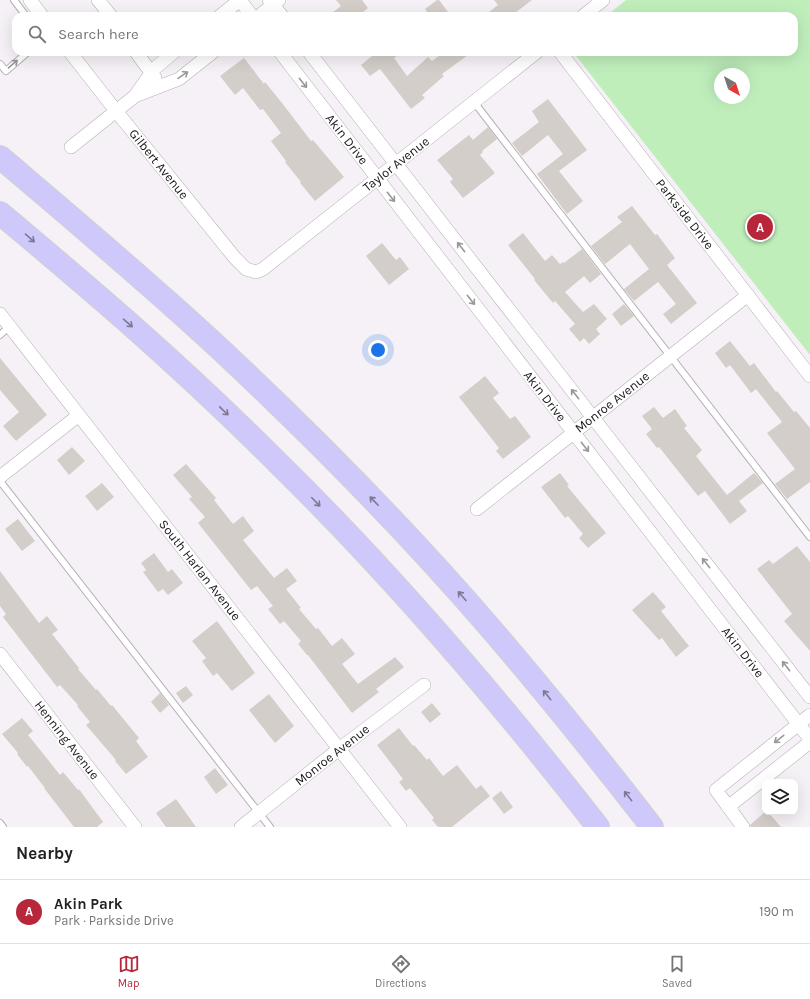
<!DOCTYPE html>
<html lang="en">
<head>
<meta charset="utf-8">
<style>
	body { margin:0; font-family:Karla,sans-serif; background:#f2f2f2; color:#222 }
	.controls { position:absolute; right:12px; bottom:12px; display:grid; overflow:hidden; border-radius:8px; box-shadow:0 4px 16px #0002 }
	.controls button { width:36px; height:36px; display:grid; place-items:center; padding:0; border:0; border-bottom:1px solid #e0e0e0; background:#fff; color:#222; font:20px sans-serif }
	.compass { position:absolute; left:714px; top:68px; width:36px; height:36px; border-radius:50%; background:#fff; box-shadow:0 4px 16px #0002; rotate:141deg }
	.you { position:absolute; left:378px; top:350px; width:14px; height:14px; margin:-10px; border:3px solid #fff; border-radius:50%; background:#1a73e8; box-shadow:0 0 0 6px #1a73e833 }
	.badge { display:grid; place-items:center; width:26px; height:26px; border-radius:50%; background:#b82739; color:#fff; font-size:13px; font-weight:700 }
	.pin { position:absolute; translate:-50% -50%; border:2px solid #fff; box-shadow:0 1px 4px #0006 }
	.list { margin:0; padding:0; list-style:none }
	h2 { display:flex; justify-content:space-between; align-items:center; height:52px; margin:0; padding:0 16px; font-size:17px }
	h2 small { font-size:13px; font-weight:400; color:#767676 }
	.list li { display:grid; grid-template-columns:26px 1fr auto; gap:12px; align-items:center; box-sizing:border-box; height:64px; padding:0 16px; border-top:1px solid #e0e0e0 }
	.list b { display:block; font-size:15px; white-space:nowrap }
	.list p { margin:0; font-size:13px; white-space:nowrap; color:#767676 }
	.list em { font-size:13px; font-style:normal; color:#767676 }
	.icon { flex:none; width:22px; height:22px; fill:none; stroke:currentColor; stroke-width:2; stroke-linecap:round; stroke-linejoin:round }
	.map { position:relative; flex:none; width:810px; height:827px; overflow:hidden }
	.search { position:absolute; background:#fff; box-shadow:0 4px 16px #0002; left:12px; right:12px; top:12px; height:44px; display:flex; align-items:center; gap:10px; box-sizing:border-box; padding:0 14px; border-radius:12px; color:#767676; font-size:15px }
	.sheet { height:116px; background:#fff }
	nav { display:flex; justify-content:space-around; align-items:center; box-sizing:border-box; height:56px; border-top:1px solid #e0e0e0; background:#fff; font-size:11px; color:#767676 }
	nav a { display:grid; justify-items:center; gap:2px }
	nav .on { color:#b82739 }
	.map>svg:first-child { display:block }
</style>
</head>
<body>
<div class="map">
<svg width="810" height="827" viewBox="0 0 810 827">
	<rect width="100%" height="100%" fill="#f6f1f6"/>
	<path fill="#bfeebb" fill-rule="evenodd" d="M626 0H810V355L573 52H794V16H606ZM720 74H744V98H720Z"/>
	<path fill="#d3cec9" d="M336 0H362L368 8 358 16H328L341 6Z
		M437 0H439L451 16H430L425 9Z
		M494 0H532L511 16H484L498 5Z
		M377 52H402L394 58 407 76 428 57 432 61 444 52H472L442 74 444 76 422 95 425 98 411 109 380 69 370 76 361 65Z
		M244 58 264 84 265 82 282 103 311 141 313 140 344 177 315 201 300 183 301 182 285 162 286 161 271 141 281 133 263 109 260 110 243 88 235 95 220 76Z
		M548 99 587 150 559 171 583 201 567 214 537 174 563 154 548 135 522 156 512 143 539 122 532 111Z
		M488 127 497 139 482 151 483 152 480 155 495 173 463 198 450 182 453 179 437 160 469 135 473 140Z
		M632 206 655 235 657 234 675 258 667 265 697 303 671 324 663 314 676 304 658 282 634 301 624 289 649 269 630 244 605 264 591 246 622 222 617 217Z
		M523 233 545 261 552 255 560 264 563 262 564 263 582 249 601 274 590 283 584 276 565 292 583 312 594 304 607 319 596 329 600 334 589 344 584 338 580 342 569 329 575 324 555 301 553 303 534 280 535 279 508 245Z
		M382 243 396 260 400 257 409 269 389 285 366 256Z
		M624 304 634 316 621 326 612 314Z
		M730 341 750 366 754 363 776 392 777 391 794 412 796 411 810 428V482L787 499 775 484 795 469 767 433 782 422 756 389 751 393 730 365 726 368 715 353Z
		M0 358 47 415 16 441 3 426 19 412 0 390Z
		M485 376 499 393 493 398 510 419 515 416 531 437 503 459 496 451 499 448 459 397Z
		M654 407 663 418 675 409 687 426 684 428 702 450 696 456 727 495 754 473 763 483 739 501 747 511 730 524 705 491 698 496 659 447 657 448 646 434 652 429 642 416Z
		M72 447 85 461 69 475 57 460Z
		M186 464 216 498 214 500 233 524 243 516 254 531 243 540 274 578 287 568 297 581 286 589 301 608 299 609 316 629 318 628 332 646 342 638 355 654 342 664 358 684 395 657 404 667 376 689 379 692 352 713 308 655H307L298 644 301 641 284 621 280 624 268 609 273 606 257 586 251 590 198 523 205 517 189 499 192 497 173 475Z
		M560 473 569 485 567 486 606 533 588 548 579 538 583 534 568 516 565 518 541 487Z
		M102 483 114 497 97 511 85 496Z
		M18 519 35 541 22 551 5 529Z
		M797 546 810 562V651L784 621 792 614 757 569 769 560 773 564Z
		M154 553 168 572 172 569 183 583 168 595 163 589 158 592 143 572 146 570 141 563Z
		M0 571 39 623 47 616 58 630 52 634 79 668 78 669 96 690 97 689 111 706 112 705 139 738 136 741 148 757 126 774 115 761 116 760 86 725 90 722 77 706 78 705 60 685 57 687 3 617 6 614 0 606Z
		M653 592 666 607 661 611 689 646 676 657 662 638 659 640 632 610Z
		M217 621 255 673 232 691 217 673 213 676 202 661 206 658 192 641Z
		M186 686 193 695 183 703 176 693Z
		M160 693 169 705 160 713 151 702Z
		M269 694 294 726 275 743 249 710Z
		M432 703 441 714 430 723 421 712Z
		M22 718 33 731 28 735 41 751 60 775 63 772 78 790 79 789 103 822 97 827H74L44 788H45L28 766 27 767 17 754 18 753 2 734Z
		M399 728 413 746 414 745 427 760 429 758 443 776 457 765 476 789 481 785 490 796 452 827H438L432 820 434 818 410 788 406 791 399 782 403 779 377 745Z
		M215 768 228 785 216 794 204 777Z
		M501 791 513 807 504 814 492 798Z
		M176 799 196 827H166L156 813Z
		M765 812H768L781 827H751L750 825Z"/>
	<g fill="none" stroke-linecap="round" stroke-linejoin="round">
		<defs>
			<path id="lane" d="M14 0 26 16
				M0 64 6 71 28 52
				M474 102 810 537
				M0 335 10 326
				M0 481 270 827
				M0 823 3 827"/>
			<path id="street" d="M30 0 42 16
				M98 0 111 16
				M240 0 252 16
				M269 0 282 16
				M220 16 240 0
				M259 16 279 0
				M583 16 603 0
				M70 52 116 111 235 258 246 269 256 272 263 269 537 52
				M136 52 155 78
				M280 52 810 739
				M309 52 810 697
				M560 52 810 376
				M135 96 179 79 213 52
				M71 147 135 96 154 69 174 52
				M0 314 400 827
				M0 477 79 415
				M477 509 748 295
				M0 654 135 827
				M728 807 810 742
				M241 827 339 749 424 685
				M743 827 716 790 810 715"/>
			<path id="highway" d="M0 157C74 220 149 283 220 349 315 438 407 531 492 630 547 694 600 760 652 827
				M0 213C44 250 88 287 131 325 182 370 231 416 279 464 394 577 499 700 598 827"/>
		</defs>
		<use href="#lane" stroke="#b5b1b6" stroke-width="8"/>
		<use href="#street" stroke="#b5b1b6" stroke-width="14"/>
		<use href="#highway" stroke="#d1d1d1" stroke-width="24"/>
		<use href="#lane" stroke="#fff" stroke-width="6"/>
		<use href="#street" stroke="#fff" stroke-width="13"/>
		<use href="#highway" stroke="#cfc8fa" stroke-width="22"/>
	</g>
	<defs><path id="oneway-shaft" d="M-6 0H5M1.5-3L5.5 0L1.5 3" fill="none" stroke-width="1.6" stroke-linecap="round" stroke-linejoin="round"/></defs>
	<g stroke="#989898">
		<use href="#oneway-shaft" transform="translate(13 64) rotate(-41)"/>
		<use href="#oneway-shaft" transform="translate(183 75) rotate(-34)"/>
		<use href="#oneway-shaft" transform="translate(303 83) rotate(52)"/>
		<use href="#oneway-shaft" transform="translate(391 197) rotate(52)"/>
		<use href="#oneway-shaft" transform="translate(461 247) rotate(-128)"/>
		<use href="#oneway-shaft" transform="translate(471 300) rotate(52)"/>
		<use href="#oneway-shaft" transform="translate(575 394) rotate(-128)"/>
		<use href="#oneway-shaft" transform="translate(585 447) rotate(52)"/>
		<use href="#oneway-shaft" transform="translate(706 563) rotate(-128)"/>
		<use href="#oneway-shaft" transform="translate(786 666) rotate(-128)"/>
		<use href="#oneway-shaft" transform="translate(779 739) rotate(142)"/>
	</g>
	<g stroke="#7e7996">
		<use href="#oneway-shaft" transform="translate(30 238) rotate(41)"/>
		<use href="#oneway-shaft" transform="translate(128 323) rotate(41)"/>
		<use href="#oneway-shaft" transform="translate(224 411) rotate(44)"/>
		<use href="#oneway-shaft" transform="translate(374 501) rotate(-134)"/>
		<use href="#oneway-shaft" transform="translate(316 502) rotate(46)"/>
		<use href="#oneway-shaft" transform="translate(462 596) rotate(-131)"/>
		<use href="#oneway-shaft" transform="translate(547 695) rotate(-129)"/>
		<use href="#oneway-shaft" transform="translate(628 796) rotate(-128)"/>
	</g>
	<g text-anchor="middle" dominant-baseline="central" stroke-width="3.5" stroke-linejoin="round" paint-order="stroke">
		<g font-size="13" fill="#1b191b" stroke="#fff">
			<text transform="translate(347 139) rotate(52)">Akin Drive</text>
			<text transform="translate(159 164) rotate(51)">Gilbert Avenue</text>
			<text transform="translate(396 164) rotate(-38)">Taylor Avenue</text>
			<text transform="translate(685 214) rotate(52)">Parkside Drive</text>
			<text transform="translate(545 396) rotate(52)">Akin Drive</text>
			<text transform="translate(612 402) rotate(-38)">Monroe Avenue</text>
			<text transform="translate(200 570) rotate(52)">South Harlan Avenue</text>
			<text transform="translate(743 652) rotate(52)">Akin Drive</text>
			<text transform="translate(67 740) rotate(52)">Henning Avenue</text>
			<text transform="translate(332 755) rotate(-38)">Monroe Avenue</text>
		</g>
	</g>
</svg>
<div class="controls">
<button><svg class="icon" aria-label="layers" viewBox="0 0 24 24"><path d="M12 4l9 5-9 5-9-5zM3 14l9 5 9-5"/></svg></button>
</div>
<svg class="compass" viewBox="-18 -18 36 36"><path d="M0-13l5 13h-10z" fill="#e53935"/><path d="M0 13l5-13h-10z" fill="#767676"/></svg>
<div class="you"></div>
<div class="pin badge" style="left:760px;top:227px">A</div>
<div class="search"><svg class="icon" aria-label="search" viewBox="0 0 24 24"><circle cx="10" cy="10" r="6"/><path d="M15 15l6 6"/></svg>Search here</div>
</div>
<section class="sheet">
<h2>Nearby<small></small></h2>
<ul class="list">
<li><span class="badge">A</span><div><b>Akin Park</b><p>Park · Parkside Drive</p></div><em>190 m</em></li>
</ul>
</section>
<nav>
<a class="on"><svg class="icon" aria-label="map" viewBox="0 0 24 24"><path d="M3 6l6-2 6 2 6-2v14l-6 2-6-2-6 2zM9 4v14M15 6v14"/></svg>Map</a>
<a><svg class="icon" aria-label="directions" viewBox="0 0 24 24"><path d="M12 3l9 9-9 9-9-9zM9 14v-3h6M13 9l2 2-2 2"/></svg>Directions</a>
<a><svg class="icon" aria-label="saved" viewBox="0 0 24 24"><path d="M7 4h10v16l-5-4-5 4z"/></svg>Saved</a>
</nav>
</body>
</html>
